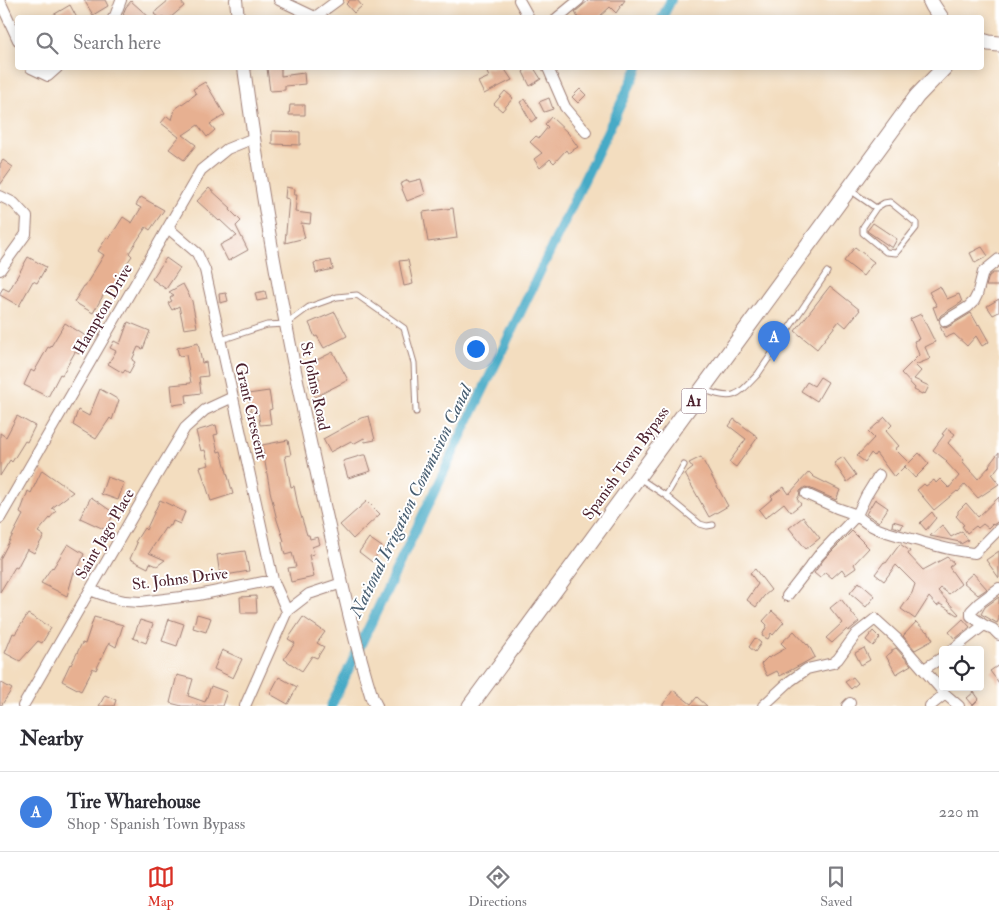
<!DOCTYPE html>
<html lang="en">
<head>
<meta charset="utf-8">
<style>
	body { margin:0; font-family:"IM FELL Double Pica",serif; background:#f7f7f7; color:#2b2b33 }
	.controls { position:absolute; right:15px; bottom:15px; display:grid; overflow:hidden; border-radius:5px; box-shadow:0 2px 12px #0003 }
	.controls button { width:45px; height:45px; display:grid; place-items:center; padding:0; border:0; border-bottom:1px solid #e1e1e2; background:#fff; color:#2b2b33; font:25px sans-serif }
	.you { position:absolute; left:475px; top:348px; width:18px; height:18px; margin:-12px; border:4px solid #fff; border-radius:50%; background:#1a73e8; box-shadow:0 0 0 8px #1a73e833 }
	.badge { display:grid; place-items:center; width:32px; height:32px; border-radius:50%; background:#d93025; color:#fff; font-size:16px; font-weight:700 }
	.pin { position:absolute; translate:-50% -41px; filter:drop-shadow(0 1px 2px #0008) }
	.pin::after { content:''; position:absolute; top:26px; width:18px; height:15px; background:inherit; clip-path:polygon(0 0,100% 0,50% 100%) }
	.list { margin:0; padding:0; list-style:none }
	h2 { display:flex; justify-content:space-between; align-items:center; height:65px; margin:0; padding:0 20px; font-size:21px }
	h2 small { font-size:16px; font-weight:400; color:#7c7c81 }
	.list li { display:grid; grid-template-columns:32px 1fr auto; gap:15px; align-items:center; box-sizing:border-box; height:80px; padding:0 20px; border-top:1px solid #e1e1e2 }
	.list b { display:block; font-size:19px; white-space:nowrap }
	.list p { margin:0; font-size:16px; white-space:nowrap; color:#7c7c81 }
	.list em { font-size:16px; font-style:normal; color:#7c7c81 }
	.icon { flex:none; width:28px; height:28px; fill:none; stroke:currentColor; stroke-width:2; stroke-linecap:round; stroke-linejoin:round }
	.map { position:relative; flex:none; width:999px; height:706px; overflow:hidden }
	.search { position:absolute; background:#fff; box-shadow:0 2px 12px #0003; left:15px; right:15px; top:15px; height:55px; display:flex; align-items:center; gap:12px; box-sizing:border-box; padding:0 18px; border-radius:5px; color:#7c7c81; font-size:19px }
	.sheet { height:145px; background:#fff }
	nav { display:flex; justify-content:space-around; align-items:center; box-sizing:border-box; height:70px; border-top:1px solid #e1e1e2; background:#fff; font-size:14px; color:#7c7c81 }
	nav a { display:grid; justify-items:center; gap:2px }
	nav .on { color:#d93025 }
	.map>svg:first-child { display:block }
</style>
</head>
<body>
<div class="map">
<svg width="999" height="706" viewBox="0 0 999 706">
	<rect width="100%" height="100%" fill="#fff"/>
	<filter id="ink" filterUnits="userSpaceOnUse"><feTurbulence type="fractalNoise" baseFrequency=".02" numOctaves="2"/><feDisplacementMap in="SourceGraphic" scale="10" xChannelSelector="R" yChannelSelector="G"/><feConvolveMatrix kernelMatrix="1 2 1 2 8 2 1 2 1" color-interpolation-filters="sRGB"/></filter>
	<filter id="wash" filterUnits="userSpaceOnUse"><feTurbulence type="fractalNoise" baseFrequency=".0096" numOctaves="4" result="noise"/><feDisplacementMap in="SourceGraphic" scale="20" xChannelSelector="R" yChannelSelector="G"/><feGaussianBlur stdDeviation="1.12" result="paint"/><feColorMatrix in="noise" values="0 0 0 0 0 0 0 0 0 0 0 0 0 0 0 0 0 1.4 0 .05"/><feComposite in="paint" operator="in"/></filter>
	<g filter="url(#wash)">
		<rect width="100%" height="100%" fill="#f3ddbf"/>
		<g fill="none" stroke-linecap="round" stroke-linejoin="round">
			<path stroke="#46aac6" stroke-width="10" d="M662 18 671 0
				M331 706 638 68"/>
		</g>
		<g id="blocks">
			<path fill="#e7b091" d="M84 0H105L108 6 93 15Z
				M169 0H180L184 6 170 18H159L154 14 157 10Z
				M350 0H357L362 6 354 13 346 4Z
				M589 0H625L616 13 610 7 598 18H578L575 12Z
				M131 1 150 18H127L123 14 126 7Z
				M70 5 77 18H48Z
				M267 68H281V76L304 73 305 84 285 86V90L270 91Z
				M485 68H504L512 80 484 94 478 82 489 77Z
				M527 68H534L541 79 530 86 523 72Z
				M205 82 225 115 210 124 215 130 207 137 198 125 183 135 196 145 184 160 169 149 179 137 161 123 167 116 172 120 175 109 196 94 193 89Z
				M580 89 586 95 578 103 572 97Z
				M505 91 513 98 502 111 494 104Z
				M549 98 553 109 544 112 539 102Z
				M525 99 537 118 531 122 520 102Z
				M290 105H305V115H289Z
				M551 117 568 133 578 147 568 153 566 150 554 163 550 159 540 168 534 159 542 153 530 142 536 136 539 138 548 127 545 124Z
				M272 131 300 132V145L272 144Z
				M3 160 13 167 0 185V164Z
				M421 179 425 194 407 201 400 184 408 180 409 182Z
				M286 187 295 189 294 195H297L295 212 311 214 310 224 301 223 305 238 285 243 289 199 285 198Z
				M209 188 231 208 230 210 241 221 236 226 248 250 228 261 220 245 237 236 220 220 219 221 197 201Z
				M141 197 164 210 150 230 146 227 129 253 132 256 119 274 121 275 110 291 107 289 93 313 74 302 84 286H85L104 255 98 251 107 237 109 239 123 217 132 223 141 208 136 205Z
				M453 208 457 238 428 242 423 212Z
				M873 223 897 239 892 248 867 231Z
				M855 247 874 262 863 276 844 261Z
				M982 247 988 256 975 263 970 253Z
				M28 257 46 267 37 283 33 281 19 306 0 295V293L3 288 9 291Z
				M166 258 180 268 166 289 152 279Z
				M331 260 333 269 316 273 314 263Z
				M408 260 413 284 404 286 399 261Z
				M993 273H999V286H986L989 276Z
				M183 284 192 301 197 327 184 329 179 306 172 310 168 303 172 301 170 298 174 295 169 292Z
				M830 286 860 310 846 327 839 321 817 349 795 331Z
				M940 286 947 299 959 294 962 302 941 315 938 320 933 307 937 306 929 292Z
				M265 291 267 299 257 301 255 293Z
				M226 293 228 301 220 303 219 294Z
				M999 299V312L993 315 987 306Z
				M335 312 347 336 324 348 317 336 315 337 309 323Z
				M971 313 978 325 979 324 989 342 982 346 976 336 967 346 954 334 945 338 940 326 945 328 948 327Z
				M921 314 935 342 925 347 930 359 915 365 921 371 914 379 929 386 925 394 922 393V394L914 390 915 388 901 373 919 355 914 341 919 339 910 319Z
				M128 322 150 331 143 349 138 347 132 360 135 362 129 373 125 370 123 373 108 364 116 351 110 348 114 341 120 344Z
				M65 323 89 338 79 354 75 352 62 375 60 374 48 397 24 385 31 370 34 372 48 347 50 348Z
				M198 343 202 363 206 362 208 376 199 377 201 393 186 395 187 403 173 405 171 385 191 383 186 355 179 356 177 348Z
				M333 352 348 380 315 397 309 385 320 379 311 363Z
				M820 377 828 382 817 401 801 391 807 382 814 386Z
				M100 389 119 400 112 420 110 418 96 439 73 425 78 410 89 416Z
				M269 391 272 409 269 410 271 424 260 425 258 411 251 412 248 394Z
				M17 416 35 426 27 442 25 441 12 462 10 460 0 476V433L6 437Z
				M369 416 375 440 365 442 364 438 353 444 351 441 330 452 323 439 361 418Z
				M885 417 892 425 886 431 899 446 895 449 909 463 919 453 929 464 915 478 905 467 906 465 894 477 876 453 874 456 871 453 865 462 857 456 874 438 868 432Z
				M734 419 758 437 736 467 729 462 746 439 729 426Z
				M216 425 218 434 214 435 218 452 221 451 233 494 211 501 200 467 209 465 205 450 201 451 196 431Z
				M947 428 955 434 948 443 964 460 963 462 978 479 990 466 989 465 999 452V466L992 475 999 484 978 498 965 484 958 492 957 491 934 510 917 490 924 484 926 486 934 480 936 483 940 479 949 488 959 476 946 462 947 461 933 450 944 435 942 434Z
				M288 440 291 455 285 456 291 487 294 486 298 506 307 535H309L310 539 318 537 320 544 312 547 314 554 309 555 314 577 291 582 288 568 296 567 292 553 285 555 282 542 284 541 277 520 270 491 262 445Z
				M363 455H366L371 471 348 478 343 461Z
				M701 457 728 506 709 517 685 474 693 468 689 463Z
				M843 457 856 475 847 482 834 463Z
				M42 470 73 492 52 508 56 511 38 532 44 536 34 553 27 549 17 568 15 567 0 592V559L23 515 20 513 28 491 31 493Z
				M809 472 814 477 840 490 836 500 809 488 805 487 800 491 799 496 797 499 801 504 791 512 784 503 765 518 759 510 773 498 771 496 784 487 789 494Z
				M107 477 124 483 118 500 101 494Z
				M91 497 114 513 106 530 80 518Z
				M999 497V520L996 523 993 525 992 524 988 528 983 524 978 528 976 526 967 533 962 526 964 525 956 516 958 514V511L966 503 978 517Z
				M875 499 888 508 879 522 866 514Z
				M160 500 185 512 180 524 173 521 171 526 169 525 167 529 165 528 149 553 165 560 157 566 150 563 148 568 130 559 137 543 135 542 144 528 146 530Z
				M367 501 380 514 353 539 340 525Z
				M932 512 936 518 926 530 920 523Z
				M803 517 820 538 806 549 789 528Z
				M893 521 903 524 901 529 892 526Z
				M942 525 951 537 962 531 968 540 961 544 960 542 930 536Z
				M852 531 869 548 854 564 856 568 846 575 842 569 832 578 825 572 820 578 814 573 824 559Z
				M369 538 382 547 372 562 359 552Z
				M68 544 84 554 76 574 74 572 67 596 41 583 52 567 53 568Z
				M900 544 910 551 908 554 923 570 947 557 954 563 949 567 961 584 949 594 941 588 938 591 959 614 957 615 940 604 937 606 929 597 915 619 901 609 912 593 915 584 896 565 884 581 875 574 884 562 886 563Z
				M245 551 249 571 220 576 217 555Z
				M999 551V578L986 560Z
				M755 569 771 590 764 596 756 607 747 600 758 584 750 573Z
				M973 573 987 589 978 595 963 582Z
				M859 582 875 596 866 607 850 593Z
				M256 596 257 613H241L240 597Z
				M999 597V619L997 623 981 614 985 607Z
				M841 599 859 622 848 631 847 629 832 643 826 638 842 623 830 608Z
				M772 611 784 622 773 635 771 633 768 639 762 636 767 625 763 621Z
				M28 614 51 628 42 643 38 641 20 661 5 653 13 633 15 634Z
				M197 614 211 618 206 632 193 628Z
				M94 617 123 625 116 647 109 643 96 670 93 668 81 691 62 681 70 664 71 665 82 643 85 644Z
				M303 617 325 632 317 643 324 647 317 658 312 656 302 671 284 659 295 643 288 639Z
				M169 619 184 624 177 646 162 641Z
				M963 619 970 627 955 639 949 632Z
				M140 620 153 624 146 643 133 638Z
				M916 622 927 632 928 631 933 640 915 650 903 636Z
				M794 631 807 645 808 644 815 657 780 676 777 671 767 676 761 664 768 657 769 658 786 648 781 643Z
				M873 631 880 638 873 646 866 640Z
				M755 638 761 643 755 652 749 647Z
				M864 648 870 660 861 665 855 653Z
				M896 648 911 665 896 674 886 656 892 652V650Z
				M222 650 242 659 233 678 214 669Z
				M999 665V683L990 671Z
				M177 675 193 679 188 696 205 702 211 686 227 692 222 706H182L170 703Z
				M279 677 297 687 288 704 270 694Z
				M853 677 858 683 851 689 845 682Z
				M0 682 12 689 1 706H0Z
				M673 690 691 704 697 697 707 706H662Z
				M974 692 979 699 973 705 967 698Z
				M105 695 116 700 114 706H99Z"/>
		</g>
	</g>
	<g filter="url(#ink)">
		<use href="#blocks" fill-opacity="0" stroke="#9e7e75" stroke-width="1"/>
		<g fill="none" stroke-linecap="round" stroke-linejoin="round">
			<defs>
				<path id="service" d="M850 190 876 208 863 227V233L886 252 896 253 916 228V223L890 202 884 203 876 208
					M221 340 267 325 286 324 309 307 337 297 357 295 404 328 414 363 416 412
					M705 390C734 402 738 395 758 374L827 272
					M639 478 666 496 700 524 707 526 713 525
					M666 496 684 465"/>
				<path id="minor" d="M279 0 315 17 338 0
					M519 0 529 18
					M0 1 18 40
					M113 18 115 16 121 0
					M557 18 579 0
					M31 68 48 76 57 68
					M548 68 565 107 586 132
					M0 196 14 203 27 217 26 234 0 270
					M168 228 197 253 205 270 273 580 287 611
					M945 321 968 307 974 301 977 295 983 272 999 259
					M806 494 837 508 857 515 866 496 879 475
					M0 518 201 170 227 149 254 138
					M999 588 979 603 971 611V616L984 625 993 629 999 635
					M90 590 112 598 125 601 140 602 198 595 273 580
					M787 596 819 555 857 515C872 532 901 535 922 542 940 547 956 552 975 553L999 529
					M952 650 984 625
					M924 669 943 657
					M23 706 149 488 185 428 205 410 233 397
					M245 706 287 611 309 594 342 583
					M763 706 790 681 807 669 833 663 838 659 856 634 875 619 897 639 945 694 959 706
					M847 706 850 703
					M930 706 945 694"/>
				<path id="tertiary" d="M236 0 238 18
					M244 68C263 210 289 351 321 492 337 561 351 630 372 698L376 706"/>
				<path id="primary" d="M930 0 933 6 941 18
					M982 41 989 43 999 44
					M470 706 917 96 944 68"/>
			</defs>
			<use href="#service" stroke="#9e7e75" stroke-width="7"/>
			<use href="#minor" stroke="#9e7e75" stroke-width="12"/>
			<use href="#tertiary" stroke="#9e7e75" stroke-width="14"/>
			<use href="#primary" stroke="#9e7e75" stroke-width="17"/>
			<use href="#service" stroke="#fff" stroke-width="5"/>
			<use href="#minor" stroke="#fff" stroke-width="10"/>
			<use href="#tertiary" stroke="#fff" stroke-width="12"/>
			<use href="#primary" stroke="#fff" stroke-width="15"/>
		</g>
	</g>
	<g text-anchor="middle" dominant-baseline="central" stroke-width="4" stroke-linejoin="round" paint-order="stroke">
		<rect fill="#fff" stroke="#80626b" stroke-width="1" x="681.5" y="388.5" width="25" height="25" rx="4"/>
		<g font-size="15" font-weight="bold" fill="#4a1f2b">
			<text x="694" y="401">A1</text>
		</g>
		<g font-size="16" fill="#4a1f2b" stroke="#fff">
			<text transform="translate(103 309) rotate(-60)">Hampton Drive</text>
			<text transform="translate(315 386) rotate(78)">St Johns Road</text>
			<text transform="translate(251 411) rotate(77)">Grant Crescent</text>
			<text transform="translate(626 463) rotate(-54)">Spanish Town Bypass</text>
			<text transform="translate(105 534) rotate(-60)">Saint Jago Place</text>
			<text transform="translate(180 579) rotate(-7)">St. Johns Drive</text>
		</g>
		<g font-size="18" font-style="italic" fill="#485e71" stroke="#fff">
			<text transform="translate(411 501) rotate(-64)">National Irrigation Commission Canal</text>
		</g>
	</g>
</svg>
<div class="controls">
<button><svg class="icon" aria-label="locate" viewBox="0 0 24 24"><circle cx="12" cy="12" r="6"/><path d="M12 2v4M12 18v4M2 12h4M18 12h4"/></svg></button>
</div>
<div class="you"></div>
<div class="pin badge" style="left:774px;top:362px;background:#3f7fe0">A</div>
<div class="search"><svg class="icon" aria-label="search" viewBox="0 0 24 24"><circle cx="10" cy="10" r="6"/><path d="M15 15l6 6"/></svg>Search here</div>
</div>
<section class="sheet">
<h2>Nearby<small></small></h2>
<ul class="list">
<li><span class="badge" style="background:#3f7fe0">A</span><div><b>Tire Wharehouse</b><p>Shop · Spanish Town Bypass</p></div><em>220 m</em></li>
</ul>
</section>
<nav>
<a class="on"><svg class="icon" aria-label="map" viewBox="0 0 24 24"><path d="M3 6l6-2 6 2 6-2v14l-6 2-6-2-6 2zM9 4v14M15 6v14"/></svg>Map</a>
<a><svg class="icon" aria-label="directions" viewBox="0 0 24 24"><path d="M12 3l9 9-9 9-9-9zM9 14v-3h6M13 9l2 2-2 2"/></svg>Directions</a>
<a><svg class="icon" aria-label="saved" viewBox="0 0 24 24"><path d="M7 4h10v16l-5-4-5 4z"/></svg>Saved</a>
</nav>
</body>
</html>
